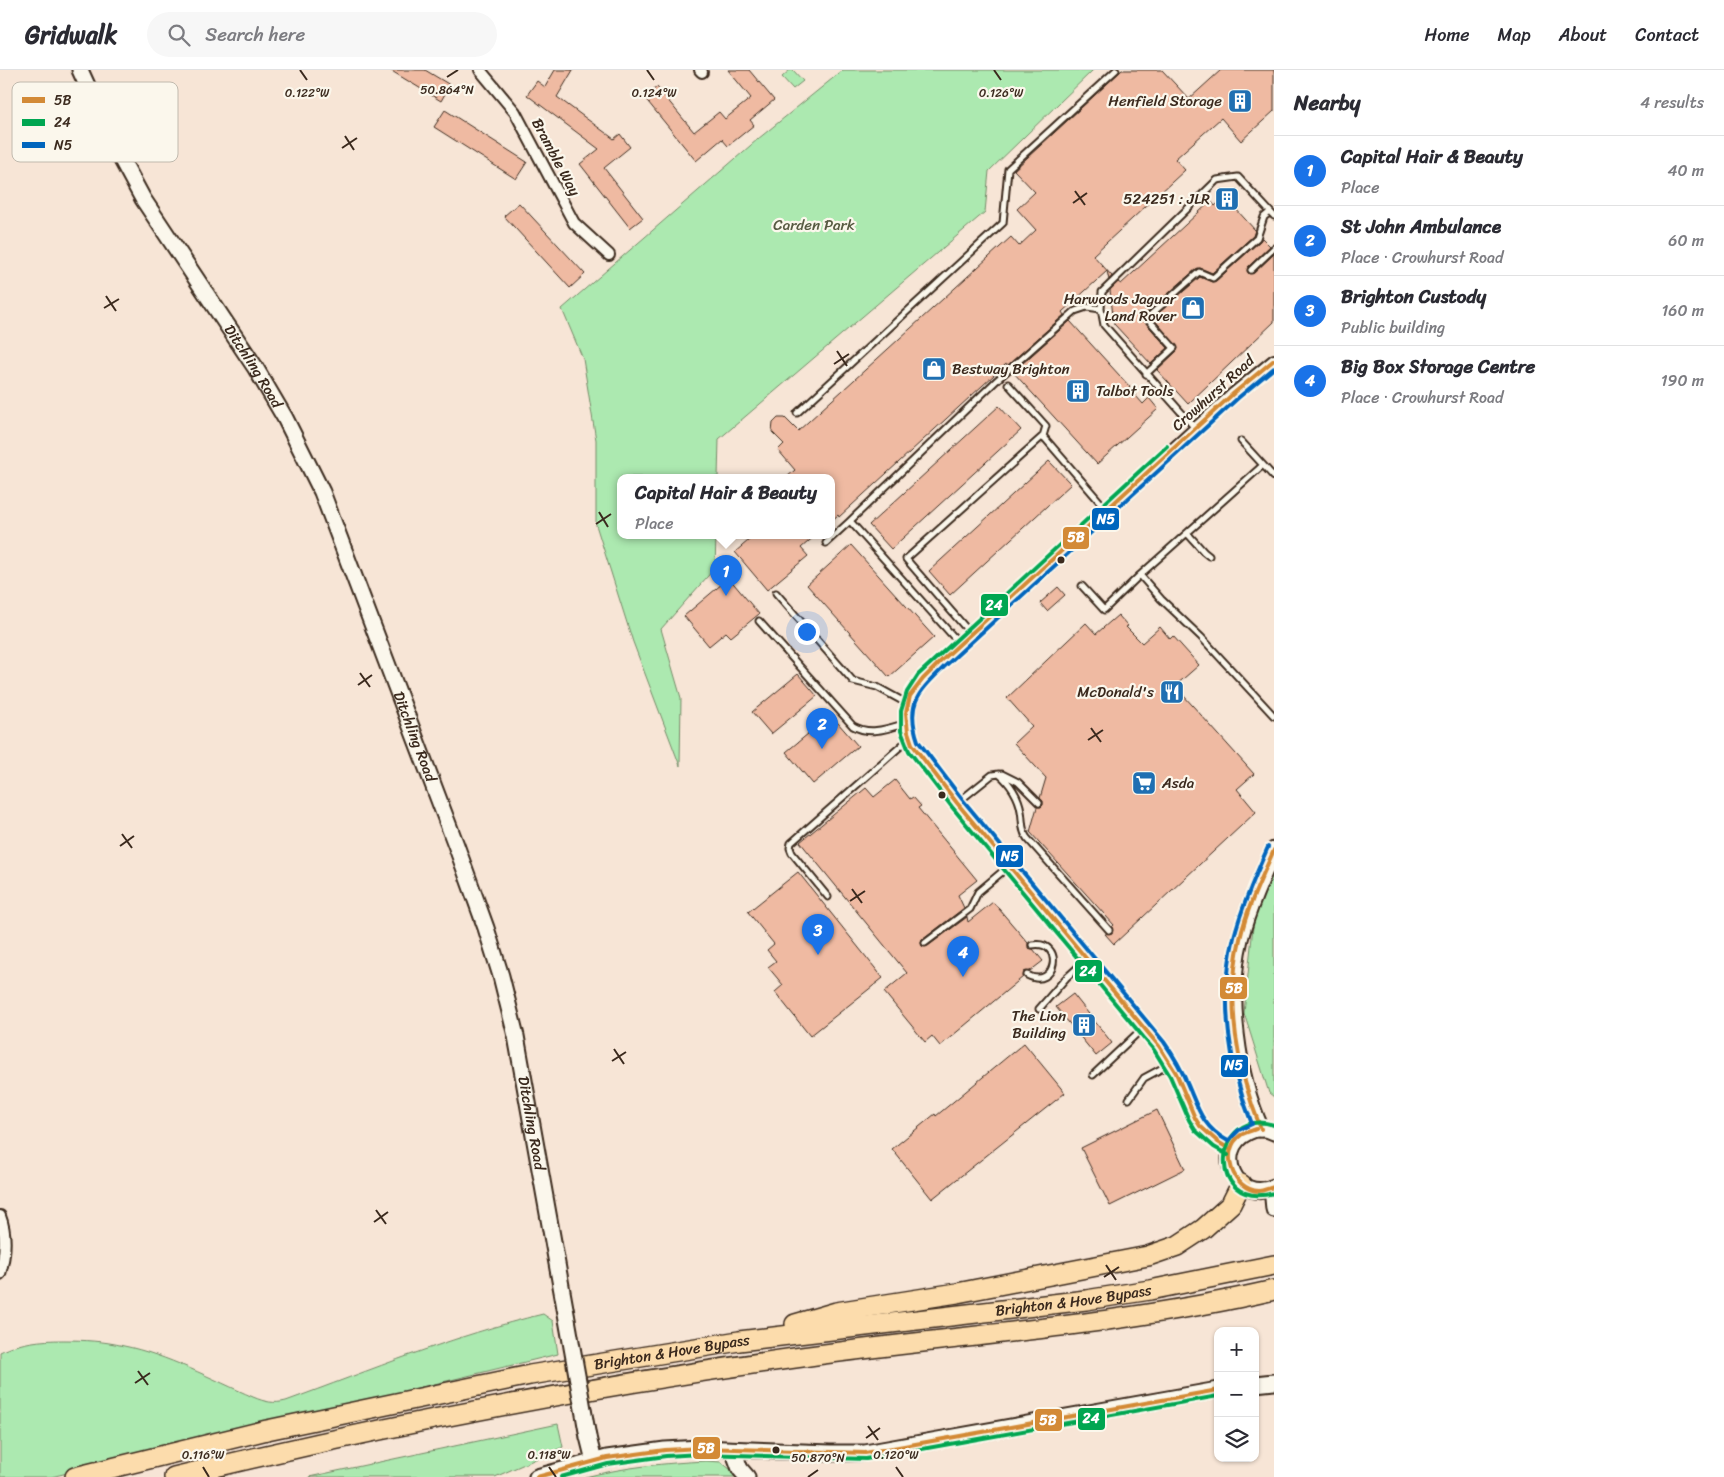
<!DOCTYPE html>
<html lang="en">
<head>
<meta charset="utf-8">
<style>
	body { margin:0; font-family:Sriracha,sans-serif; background:#f7f7f7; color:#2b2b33 }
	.controls { position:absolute; right:15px; bottom:15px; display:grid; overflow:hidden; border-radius:10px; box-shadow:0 1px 4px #0004 }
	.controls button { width:45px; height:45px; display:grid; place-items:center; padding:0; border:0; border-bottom:1px solid #e1e1e2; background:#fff; color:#2b2b33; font:25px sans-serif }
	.you { position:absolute; left:806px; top:561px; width:18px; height:18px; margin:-12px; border:4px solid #fff; border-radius:50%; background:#1a73e8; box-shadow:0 0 0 8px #1a73e833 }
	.badge { display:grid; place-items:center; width:32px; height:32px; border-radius:50%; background:#1a73e8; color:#fff; font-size:16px; font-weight:700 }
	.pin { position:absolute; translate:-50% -41px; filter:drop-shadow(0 1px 2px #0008) }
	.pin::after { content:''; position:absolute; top:26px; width:18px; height:15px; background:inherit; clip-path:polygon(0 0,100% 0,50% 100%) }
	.popup { position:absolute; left:617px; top:404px; width:218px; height:65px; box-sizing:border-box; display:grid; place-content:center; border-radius:10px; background:#fff; filter:drop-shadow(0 1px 4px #0005); font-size:16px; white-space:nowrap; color:#7c7c81 }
	.popup b { font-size:19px; color:#2b2b33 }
	.popup::after { content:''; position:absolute; left:50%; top:100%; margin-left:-10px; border:10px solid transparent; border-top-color:#fff }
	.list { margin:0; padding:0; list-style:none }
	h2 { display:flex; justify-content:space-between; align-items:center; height:65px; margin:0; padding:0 20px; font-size:21px }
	h2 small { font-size:16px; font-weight:400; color:#7c7c81 }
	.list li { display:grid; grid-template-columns:32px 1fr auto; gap:15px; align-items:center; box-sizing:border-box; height:70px; padding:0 20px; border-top:1px solid #e1e1e2 }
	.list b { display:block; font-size:19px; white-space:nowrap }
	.list p { margin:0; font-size:16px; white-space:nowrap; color:#7c7c81 }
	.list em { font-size:16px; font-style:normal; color:#7c7c81 }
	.icon { flex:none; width:28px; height:28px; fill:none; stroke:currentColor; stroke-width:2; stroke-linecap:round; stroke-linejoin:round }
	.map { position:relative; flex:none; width:1274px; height:1407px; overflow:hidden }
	header { display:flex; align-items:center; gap:30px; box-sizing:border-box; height:70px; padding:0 25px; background:#fff; border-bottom:1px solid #e1e1e2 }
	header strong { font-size:24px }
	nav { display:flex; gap:28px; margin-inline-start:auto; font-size:18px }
	.search { width:350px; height:45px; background:#f7f7f7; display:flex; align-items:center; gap:12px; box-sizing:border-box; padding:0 18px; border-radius:28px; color:#7c7c81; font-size:19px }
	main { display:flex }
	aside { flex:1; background:#fff }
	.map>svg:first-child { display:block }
</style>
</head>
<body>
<header>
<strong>Gridwalk</strong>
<div class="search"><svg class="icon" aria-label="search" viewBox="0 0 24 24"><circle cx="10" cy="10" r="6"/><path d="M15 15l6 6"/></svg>Search here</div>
<nav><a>Home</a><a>Map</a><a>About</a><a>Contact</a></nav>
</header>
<main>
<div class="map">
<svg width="1274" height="1407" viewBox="0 0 1274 1407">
	<rect width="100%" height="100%" fill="#f7e5d6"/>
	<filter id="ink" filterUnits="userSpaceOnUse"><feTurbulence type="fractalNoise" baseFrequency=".02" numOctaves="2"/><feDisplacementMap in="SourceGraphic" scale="10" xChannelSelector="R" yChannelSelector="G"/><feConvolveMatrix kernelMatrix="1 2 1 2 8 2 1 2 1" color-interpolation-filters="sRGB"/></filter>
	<g filter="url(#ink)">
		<path fill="#ace9b0" stroke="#748a67" d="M790 0H793L803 11 793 19 782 7Z
			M843 0H1093L989 101 985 142 719 369 718 407H621V465H716L715 498 661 559 681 628 680 696 633 572 596 455V370L583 289 562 239 758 69Z
			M1274 789V1027L1269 1023 1244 943 1256 828Z
			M543 1244 553 1251 558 1284 51 1407H0V1282C20 1272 41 1270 63 1270 84 1270 104 1271 124 1276 165 1284 214 1310 253 1327 265 1332 274 1334 286 1331 371 1300 455 1265 543 1244Z
			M558 1354 563 1377 495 1407H309Z
			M706 1391 721 1392 740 1407H585C625 1397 665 1393 706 1391Z"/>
		<path fill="#efbaa2" stroke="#3b2a1e" d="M390 0H425L450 15 441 31Z
			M555 0H573L557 27 614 69 620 64 630 77 604 98 643 148 630 158 580 94 599 79 527 25 537 11 545 17Z
			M728 0H749L774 30 750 50 754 55 728 76 722 69 696 91 644 27 657 17 694 62 719 42 725 49 751 28Z
			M1122 0H1162L1189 29 1221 0H1274V41L1241 71 1221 48 1175 89 1185 100 1093 185 1112 206 1109 210 1107 201 1062 242 1064 245 1007 296 1006 294 839 447 838 445 831 451V407H787L795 400 778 380 784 374 772 362 773 353 778 348H785L798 361 1011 167 1019 176 1036 160 1017 139 1035 122 1014 100Z
			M445 40 527 92 516 109 434 57Z
			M1225 127 1255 160 1253 166 1212 203 1200 198 1196 199 1144 245V251L1168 278 1151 294 1114 254 1110 220 1118 212 1121 214 1211 131 1215 136Z
			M519 133 585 204 570 218 504 146Z
			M1262 168 1270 176 1248 197 1247 201 1249 204 1254 203 1274 184V252L1188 334 1157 300 1177 281 1178 278 1153 248 1200 207 1212 212 1216 211 1260 171Z
			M1070 251 1130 317 1129 318 1143 334 1149 328 1158 339 1097 394 1013 302Z
			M999 336 1021 360 891 479 869 455Z
			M1049 391 1071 414 950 525 929 501Z
			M755 465H816L801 478 808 486 767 520 735 482Z
			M851 475 934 567 889 607 807 515Z
			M729 508 759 544 731 567 726 562 709 576 684 546Z
			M1058 517 1065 525 1047 541 1040 533Z
			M1118 545 1128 556 1126 557 1142 573 1160 557 1170 569 1173 566 1199 595 1175 616 1254 704 1237 719 1256 742 1114 874 1105 864 1112 863V857L1114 855 1030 762 1037 737H1041L1043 735V731L1040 728 1046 708 1014 673 1032 656 1007 628 1086 553 1096 564Z
			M798 604 817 626 771 664 752 642Z
			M831 645 858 676 813 714 786 682Z
			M895 710 910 729 913 727 921 736 918 738 977 810 958 825 964 838 922 870 921 873 922 876H928L967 847 968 852 993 832 1028 873V878L1033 879 1043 891 1030 901 1024 902 1023 907 940 976 932 966 925 972 884 922 907 903 800 772 866 718 874 727Z
			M798 802 883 908 810 966 775 922 783 915 768 897 776 891 767 880 774 874 748 842Z
			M1073 924 1112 973 1096 986 1056 937Z
			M1024 973 1065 1023 932 1129 892 1079 935 1044 936 1046Z
			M1157 1040 1185 1099 1110 1136 1081 1078Z"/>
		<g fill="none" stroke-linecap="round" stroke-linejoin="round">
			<defs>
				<path id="lane" d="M1251 200 1274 178
					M1146 304 1174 278 1147 248 1199 202 1213 208 1257 168 1264 147 1270 142
					M1008 314 1046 356 1043 366 1106 439
					M797 343 1003 153 1008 99 1116 0
					M1195 358 1104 255 1101 239 1102 222 1217 110 1238 107 1274 146
					M1241 371 1274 407
					M1263 395 1140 505 1161 529 1201 567 1274 646
					M1187 463 1204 482 1209 486
					M826 473 850 451
					M1082 516 1104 540 1140 505
					M776 523 853 611 877 617 908 634
					M759 551 853 656C871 666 889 658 907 653
					M971 564 906 489 1043 366
					M960 574 850 451 997 310 1075 241 1087 237 1101 239
					M1002 704 1018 712 1039 733
					M957 733 992 705 999 704C1010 713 1019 727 1021 741 1023 751 1021 760 1027 768L1109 860
					M828 827 792 783 790 778 791 773 910 668
					M925 873 970 839 978 822 1009 796
					M1027 905C1057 921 1065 869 1032 875
					M1039 939 1066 908 1087 889
					M1093 1005 1144 957
					M1129 1029 1144 1008 1170 994"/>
				<path id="street" d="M480 0 515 42 574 153 609 185
					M700 0 702 2
					M1231 1080C1190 1060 1194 1039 1176 1003 1171 993 1165 984 1159 976L957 733 912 674 908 662 906 643 910 626 923 609 940 592 1234 323 1274 290
					M0 1146C7 1164 5 1186 0 1204"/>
				<g id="secondary">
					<path id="s1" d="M80 0 116 79 143 129 255 297 285 348 322 422 456 775 486 858 501 906 516 966 565 1238"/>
					<path d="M1261 1059C1237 1006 1226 925 1240 869 1248 838 1261 809 1274 780"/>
					<path d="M1274 1062C1266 1058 1256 1058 1248 1062 1211 1080 1236 1135 1274 1117"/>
					<path d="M1272 1118 1274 1139"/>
					<path d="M1255 1314 1274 1312"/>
					<path d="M588 1367 594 1391"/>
					<path d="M733 1380 740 1399 747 1407"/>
					<path d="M537 1407 607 1388 665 1380 700 1378 830 1383H865L1218 1320"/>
				</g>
				<g id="highway">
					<path d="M795 1254 836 1242 957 1223 1148 1186 1177 1176 1203 1159 1231 1134 1241 1114"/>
					<path id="s2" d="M75 1407 267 1360 530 1305 739 1271 1086 1230 1150 1220 1274 1195"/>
					<path d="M174 1407C381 1356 591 1316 802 1287 960 1265 1119 1256 1274 1220"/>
				</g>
			</defs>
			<use href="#lane" stroke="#3b2a1e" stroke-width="9"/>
			<use href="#street" stroke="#3b2a1e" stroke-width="14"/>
			<use href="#secondary" stroke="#3b2a1e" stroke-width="19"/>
			<use href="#highway" stroke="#3b2a1e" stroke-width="22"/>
			<use href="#lane" stroke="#fbf7ec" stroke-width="5"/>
			<use href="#street" stroke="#fbf7ec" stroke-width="10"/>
			<use href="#secondary" stroke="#fbf7ec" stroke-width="15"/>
			<use href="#highway" stroke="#fcdcac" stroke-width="19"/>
			<defs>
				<path id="secondary-bridge" d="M565 1238 588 1367"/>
			</defs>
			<use href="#secondary-bridge" stroke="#3b2a1e" stroke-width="19" stroke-linecap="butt"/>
			<use href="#secondary-bridge" stroke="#fbf7ec" stroke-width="15"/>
			<defs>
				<path id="bus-1" d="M1256 1059C1252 1061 1245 1062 1241 1065 1219 1080 1232 1120 1259 1121 1263 1121 1269 1118 1274 1117
					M1261 1059C1237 1000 1225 932 1240 869 1247 838 1261 809 1274 780
					M1231 1080 1218 1072 1200 1056 1195 1048 1176 1003 1159 976 957 733 912 674 908 662 906 643 910 626 923 609 940 592 1234 323 1274 290
					M537 1407 607 1388 665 1380 700 1378 865 1383 1218 1320"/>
				<path id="bus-2" d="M1167 376 918 605 907 622 901 641V661L909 681 952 737 1154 980 1170 1006 1189 1050 1195 1060 1214 1077 1228 1085
					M1274 1055C1213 1035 1204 1142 1274 1123
					M561 1407 608 1394 666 1386 700 1384 866 1389 1218 1326"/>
				<path id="bus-3" d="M1268 777C1255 806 1242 836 1234 867 1219 928 1229 997 1252 1054L1239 1060 1228 1071C1202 1057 1198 1038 1187 1013 1181 998 1173 985 1164 972L962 729 918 671C905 633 919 622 944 597L1238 328 1274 298"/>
			</defs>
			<use href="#bus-1" stroke="#fbf7ec" stroke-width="8"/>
			<use href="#bus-2" stroke="#fbf7ec" stroke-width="8"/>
			<use href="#bus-3" stroke="#fbf7ec" stroke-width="8"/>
			<use href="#bus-1" stroke="#d38a36" stroke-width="4"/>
			<use href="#bus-2" stroke="#00a651" stroke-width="4"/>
			<use href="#bus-3" stroke="#0065bd" stroke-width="4"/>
		</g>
	</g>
	<path fill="none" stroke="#3b2a1e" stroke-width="2" d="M300 0 307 10M647 0 654 10M994 0 1001 10M447 7 458 0M345 66 354 80M342 78 357 68M1075 121 1085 135M1073 133 1087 123M106 226 116 241M104 238 119 229M837 281 847 296M834 294 849 284M599 442 608 457M596 454 611 444M360 603 370 617M358 615 372 605M1091 658 1101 672M1088 670 1103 660M122 764 132 778M120 776 134 766M852 819 862 833M850 831 865 821M614 979 624 994M612 991 626 982M376 1140 386 1154M374 1152 388 1142M1106 1195 1116 1210M1104 1207 1119 1197M138 1301 148 1315M135 1313 150 1303M868 1356 878 1370M866 1368 880 1358M203 1397 209 1407M549 1397 556 1407M896 1397 903 1407M808 1407 818 1400"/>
	<defs>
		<symbol id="building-square" viewBox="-11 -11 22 22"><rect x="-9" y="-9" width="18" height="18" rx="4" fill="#1f6fb2" stroke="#fbf7ec"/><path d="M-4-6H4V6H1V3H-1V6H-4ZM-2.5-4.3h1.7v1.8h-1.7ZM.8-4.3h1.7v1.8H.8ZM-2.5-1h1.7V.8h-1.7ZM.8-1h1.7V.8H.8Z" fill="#fff"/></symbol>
		<symbol id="shop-square" viewBox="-11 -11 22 22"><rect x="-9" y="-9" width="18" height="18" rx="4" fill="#1f6fb2" stroke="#fbf7ec"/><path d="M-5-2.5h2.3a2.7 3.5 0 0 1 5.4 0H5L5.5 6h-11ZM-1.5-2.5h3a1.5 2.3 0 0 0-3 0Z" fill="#fff"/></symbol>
		<symbol id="restaurant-square" viewBox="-11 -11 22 22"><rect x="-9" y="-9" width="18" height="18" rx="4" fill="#1f6fb2" stroke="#fbf7ec"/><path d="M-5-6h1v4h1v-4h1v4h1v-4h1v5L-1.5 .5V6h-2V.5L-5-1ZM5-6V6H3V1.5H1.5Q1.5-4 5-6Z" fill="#fff"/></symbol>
		<symbol id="supermarket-square" viewBox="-11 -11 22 22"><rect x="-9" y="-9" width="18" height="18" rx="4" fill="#1f6fb2" stroke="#fbf7ec"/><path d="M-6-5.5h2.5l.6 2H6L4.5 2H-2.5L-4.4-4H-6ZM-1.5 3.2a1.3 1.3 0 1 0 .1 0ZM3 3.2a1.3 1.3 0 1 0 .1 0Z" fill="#fff"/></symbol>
	</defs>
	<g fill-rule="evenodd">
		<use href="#building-square" x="1226" y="17" width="28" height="28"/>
		<use href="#building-square" x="1213" y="115" width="28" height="28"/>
		<use href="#shop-square" x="1179" y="224" width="28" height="28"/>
		<use href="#shop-square" x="920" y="285" width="28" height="28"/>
		<use href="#building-square" x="1064" y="307" width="28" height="28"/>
		<use href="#restaurant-square" x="1158" y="608" width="28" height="28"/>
		<use href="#supermarket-square" x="1130" y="699" width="28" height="28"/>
		<use href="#building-square" x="1070" y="941" width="28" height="28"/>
	</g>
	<g fill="#3b2a1e" stroke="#fbf7ec" stroke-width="2">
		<circle cx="1061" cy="490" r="4.5"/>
		<circle cx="942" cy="725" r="4.5"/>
		<circle cx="776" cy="1380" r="4.5"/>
	</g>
	<g text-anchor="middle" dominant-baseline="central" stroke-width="4.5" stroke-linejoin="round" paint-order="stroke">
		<g font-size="15" fill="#3b2a1e" stroke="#fbf7ec" text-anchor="end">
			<text x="1222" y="31">Henfield Storage</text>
			<text x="1210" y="129">524251 : JLR</text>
			<text x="1176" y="229">Harwoods Jaguar<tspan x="1176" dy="17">Land Rover</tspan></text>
			<text x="952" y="299" text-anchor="start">Bestway Brighton</text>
			<text x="1096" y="321" text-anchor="start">Talbot Tools</text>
			<text x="1154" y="622">McDonald's</text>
			<text x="1162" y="713" text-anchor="start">Asda</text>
			<text x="1066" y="946">The Lion<tspan x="1066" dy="17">Building</tspan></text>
		</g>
		<g font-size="15" fill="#3b2a1e" stroke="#fbf7ec">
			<text transform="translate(556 87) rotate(62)">Bramble Way</text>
			<text stroke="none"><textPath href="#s1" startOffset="344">Ditchling Road</textPath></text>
			<text transform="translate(1213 323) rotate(-42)">Crowhurst Road</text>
			<text stroke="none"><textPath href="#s1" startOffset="749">Ditchling Road</textPath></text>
			<text stroke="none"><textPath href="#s1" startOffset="1154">Ditchling Road</textPath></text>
			<text stroke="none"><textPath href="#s2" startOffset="1015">Brighton &amp; Hove Bypass</textPath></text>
			<text stroke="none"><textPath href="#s2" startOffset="610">Brighton &amp; Hove Bypass</textPath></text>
		</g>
		<g font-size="15" fill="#575a42" stroke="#fbf7ec">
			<text x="814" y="155">Carden Park</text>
		</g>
	</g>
	<rect x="12" y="12" width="166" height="80" rx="8" fill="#fbf7ec" stroke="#c1baae" stroke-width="1"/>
	<rect x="22" y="27" width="23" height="6" fill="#d38a36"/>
	<rect x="22" y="49" width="23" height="7" fill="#00a651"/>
	<rect x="22" y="72" width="23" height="6" fill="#0065bd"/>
	<g font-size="14" fill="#3b2a1e">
		<text x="54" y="35">5B</text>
		<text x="54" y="57">24</text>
		<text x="54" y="80">N5</text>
	</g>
	<g font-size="12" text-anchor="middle" fill="#3b2a1e" stroke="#fbf7ec" stroke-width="4.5" stroke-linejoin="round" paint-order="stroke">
		<text x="447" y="24">50.864°N</text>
		<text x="307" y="27">0.122°W</text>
		<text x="654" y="27">0.124°W</text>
		<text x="1001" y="27">0.126°W</text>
		<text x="203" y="1389">0.116°W</text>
		<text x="549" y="1389">0.118°W</text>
		<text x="896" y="1389">0.120°W</text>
		<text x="818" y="1392">50.870°N</text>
	</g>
	<g stroke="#fbf7ec" stroke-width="2">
		<rect x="1091" y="437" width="29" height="24" rx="5" fill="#0065bd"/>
		<rect x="1062" y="456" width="28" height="24" rx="5" fill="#d38a36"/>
		<rect x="980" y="523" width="29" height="24" rx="5" fill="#00a651"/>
		<rect x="995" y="774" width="29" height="24" rx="5" fill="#0065bd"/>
		<rect x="1074" y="889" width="29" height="24" rx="5" fill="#00a651"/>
		<rect x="1219" y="906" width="29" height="24" rx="5" fill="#d38a36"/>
		<rect x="1220" y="984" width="29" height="24" rx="5" fill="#0065bd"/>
		<rect x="1077" y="1337" width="29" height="24" rx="5" fill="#00a651"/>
		<rect x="1034" y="1338" width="29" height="24" rx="5" fill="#d38a36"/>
		<rect x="692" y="1366" width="29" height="24" rx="5" fill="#d38a36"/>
	</g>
	<g font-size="14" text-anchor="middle" font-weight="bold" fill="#fff">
		<text x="1106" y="454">N5</text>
		<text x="1076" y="472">5B</text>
		<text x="994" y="540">24</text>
		<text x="1010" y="791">N5</text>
		<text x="1088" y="906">24</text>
		<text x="1234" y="923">5B</text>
		<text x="1234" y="1000">N5</text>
		<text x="1091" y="1353">24</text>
		<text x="1048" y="1355">5B</text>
		<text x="706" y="1383">5B</text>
	</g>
</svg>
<div class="controls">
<button>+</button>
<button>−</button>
<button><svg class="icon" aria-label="layers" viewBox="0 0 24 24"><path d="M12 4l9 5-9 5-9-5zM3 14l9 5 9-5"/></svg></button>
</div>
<div class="you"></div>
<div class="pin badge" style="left:726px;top:526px">1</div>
<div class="popup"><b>Capital Hair &amp; Beauty</b>Place</div>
<div class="pin badge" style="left:822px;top:679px">2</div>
<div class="pin badge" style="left:818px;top:885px">3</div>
<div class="pin badge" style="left:963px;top:907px">4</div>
</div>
<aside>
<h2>Nearby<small>4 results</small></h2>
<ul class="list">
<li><span class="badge">1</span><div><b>Capital Hair &amp; Beauty</b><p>Place</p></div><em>40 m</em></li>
<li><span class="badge">2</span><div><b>St John Ambulance</b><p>Place · Crowhurst Road</p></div><em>60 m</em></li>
<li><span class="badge">3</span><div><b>Brighton Custody</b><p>Public building</p></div><em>160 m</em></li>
<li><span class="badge">4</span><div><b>Big Box Storage Centre</b><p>Place · Crowhurst Road</p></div><em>190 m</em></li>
</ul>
</aside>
</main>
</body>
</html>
